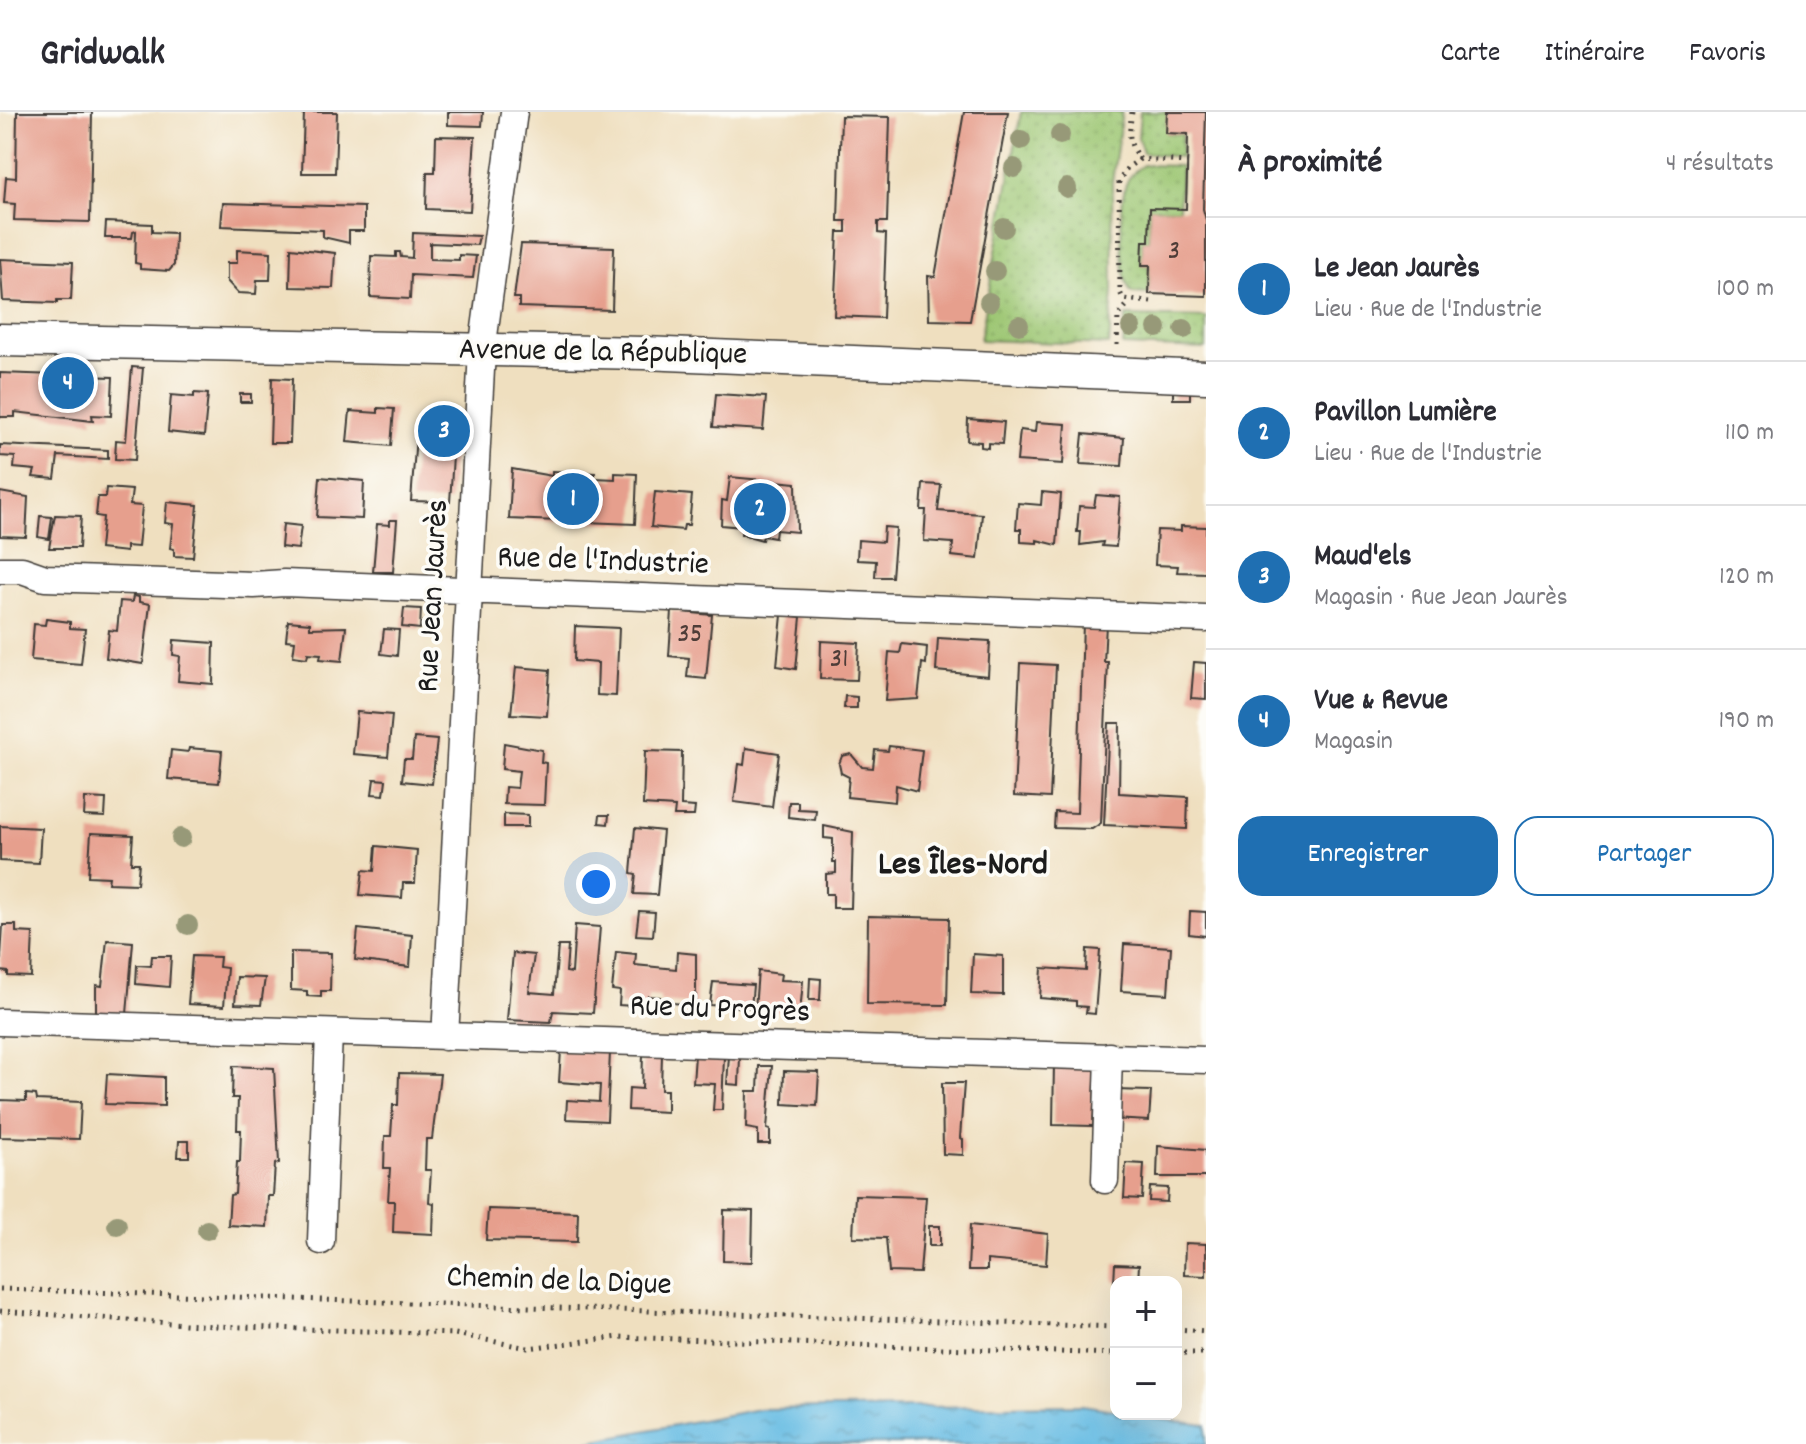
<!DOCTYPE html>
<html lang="fr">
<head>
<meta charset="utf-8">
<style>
	body { margin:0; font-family:Dekko,sans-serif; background:#f7f7f7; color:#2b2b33 }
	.controls { position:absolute; right:24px; bottom:24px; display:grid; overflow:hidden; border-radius:16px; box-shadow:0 8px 32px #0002 }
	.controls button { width:72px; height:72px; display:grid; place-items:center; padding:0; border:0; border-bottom:2px solid #e1e1e2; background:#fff; color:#2b2b33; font:40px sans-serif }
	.you { position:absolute; left:596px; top:772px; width:28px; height:28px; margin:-20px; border:6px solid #fff; border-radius:50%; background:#1a73e8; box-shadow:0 0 0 12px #1a73e833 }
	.badge { display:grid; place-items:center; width:52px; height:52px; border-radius:50%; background:#1f6fb2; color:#fff; font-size:26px; font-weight:700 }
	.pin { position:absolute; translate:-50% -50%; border:4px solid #fff; box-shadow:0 2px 8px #0006 }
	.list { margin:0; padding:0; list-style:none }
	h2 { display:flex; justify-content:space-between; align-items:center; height:104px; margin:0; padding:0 32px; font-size:34px }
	h2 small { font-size:26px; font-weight:400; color:#7c7c81 }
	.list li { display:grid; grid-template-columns:52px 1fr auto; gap:24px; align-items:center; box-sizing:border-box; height:144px; padding:0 32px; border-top:2px solid #e1e1e2 }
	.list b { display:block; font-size:30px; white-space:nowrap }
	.list p { margin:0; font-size:26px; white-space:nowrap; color:#7c7c81 }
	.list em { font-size:26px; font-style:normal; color:#7c7c81 }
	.actions { display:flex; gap:16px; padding:24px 32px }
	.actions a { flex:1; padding:18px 0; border:2px solid #1f6fb2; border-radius:24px; text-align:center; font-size:28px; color:#1f6fb2 }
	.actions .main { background:#1f6fb2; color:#fff }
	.map { position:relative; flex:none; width:1206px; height:1332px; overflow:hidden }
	header { display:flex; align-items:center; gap:48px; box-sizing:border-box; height:112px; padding:0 40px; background:#fff; border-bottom:2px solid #e1e1e2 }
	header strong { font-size:38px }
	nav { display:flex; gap:44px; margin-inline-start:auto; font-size:28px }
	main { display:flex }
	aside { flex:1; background:#fff }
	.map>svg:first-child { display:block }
</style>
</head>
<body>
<header>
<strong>Gridwalk</strong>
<nav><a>Carte</a><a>Itinéraire</a><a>Favoris</a></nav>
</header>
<main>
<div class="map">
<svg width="1206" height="1332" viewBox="0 0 1206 1332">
	<defs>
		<pattern id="green-dots" width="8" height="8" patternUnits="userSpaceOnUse" patternTransform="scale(2)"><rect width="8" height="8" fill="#9cc672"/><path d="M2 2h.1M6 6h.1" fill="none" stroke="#86aa62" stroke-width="1.8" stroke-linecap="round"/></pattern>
		<pattern id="water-ripples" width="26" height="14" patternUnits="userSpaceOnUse" patternTransform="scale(2)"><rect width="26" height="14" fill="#66bce3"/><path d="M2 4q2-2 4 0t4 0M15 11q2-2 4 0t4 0" fill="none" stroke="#58a1c2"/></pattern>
	</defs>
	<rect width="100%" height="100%" fill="#fdfcf7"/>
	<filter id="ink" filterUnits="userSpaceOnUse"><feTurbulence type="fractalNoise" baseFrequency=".0125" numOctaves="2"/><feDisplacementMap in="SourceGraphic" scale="16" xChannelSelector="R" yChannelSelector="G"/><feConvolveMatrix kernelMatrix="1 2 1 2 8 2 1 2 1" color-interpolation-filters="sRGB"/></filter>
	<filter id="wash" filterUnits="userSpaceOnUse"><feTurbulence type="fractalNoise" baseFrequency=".006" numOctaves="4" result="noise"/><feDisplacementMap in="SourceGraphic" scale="32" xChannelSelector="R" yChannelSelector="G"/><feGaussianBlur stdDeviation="1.8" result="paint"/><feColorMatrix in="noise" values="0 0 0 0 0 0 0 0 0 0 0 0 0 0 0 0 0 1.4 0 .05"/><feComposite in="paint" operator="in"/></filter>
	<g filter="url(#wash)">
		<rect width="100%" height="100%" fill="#efdfbf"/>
		<path fill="url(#green-dots)" stroke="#5c7147" stroke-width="2" d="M1021 0H1122L1112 70 1113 179 1109 233 980 228Z
			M1140 0H1167V21L1182 22 1181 45 1143 41 1138 26Z
			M1143 53 1181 54 1179 97 1150 96 1149 129H1143L1142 153H1150L1149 182 1132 181C1119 167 1119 90 1126 72 1129 63 1135 58 1143 53Z
			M1126 204 1206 206V237L1123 234Z"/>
		<path fill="url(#water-ripples)" stroke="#416c80" stroke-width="2" d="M1082 1293 1116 1298V1302L1206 1313V1332H575L759 1297Z"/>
		<g id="blocks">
			<path fill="#e69f8d" d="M17 0H92L90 110 14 108 15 92 4 91 6 65 16 66Z
				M304 0H337L335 61H302Z
				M448 0H483L482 14 448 13Z
				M964 0H1008L970 209 929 208 928 164 935 165Z
				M1167 0H1206L1203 97 1206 108V184L1149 182 1150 153H1142L1143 129H1149L1150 96 1186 97 1188 22 1166 21Z
				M841 4 890 5 887 110H878V121L886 122 883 206 834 204 838 120H846V109H838Z
				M436 24 475 25 470 99 426 97 427 60H435Z
				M223 91 364 95V119H349V131L323 125V118L221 114Z
				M106 110 152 112V120L175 121 174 153 169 159 140 157V152L135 151 136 119 133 120 132 126H105Z
				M413 121 479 124 477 133 430 131V147L459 148V143L476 144 473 166 411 163 410 187 370 185 371 144 396 145V140H400L401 145 412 146Z
				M521 132 614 135 612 198 519 195V186H514Z
				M291 136 335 141 333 176 290 175Z
				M237 138 271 140 270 168H257L256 182 238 181 227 169V151H237Z
				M0 147 73 150 71 188H57V191L3 189Z
				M132 255 143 256 135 348 115 347 116 328 126 329Z
				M0 261 113 265 111 304 92 303 93 309 15 300V305H0Z
				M272 266 292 267 290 331H270Z
				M1173 280H1190V287H1173Z
				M194 281 208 282 204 324 168 320 171 283 194 285Z
				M240 282H251V290H240Z
				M716 282 766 285 763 318 713 315Z
				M378 296 394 297 391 334 347 330 350 299 378 301Z
				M968 307 1004 310 1002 332 988 331V336L981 335V330L967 329Z
				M1036 310 1066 312 1063 352 1017 349 1020 318 1035 320Z
				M417 311 455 313 450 390 411 389Z
				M1083 322 1124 326 1122 354 1080 352Z
				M0 333 108 338V347L58 344 55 367 33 365 35 358 14 356 15 345 0 344Z
				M512 357 552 364V359L595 361V366L615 367V361L637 362 635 412 509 407Z
				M320 365 364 369 362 407 317 405Z
				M730 365 796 371 797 420 776 418 775 426 763 424 762 428 741 422 742 415 721 413 722 388 727 389Z
				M923 372 941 373 938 399 982 402 978 447 952 444 953 431 924 429 926 398H921Z
				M106 376 132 378 130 393 142 394 138 435 126 434V440L100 437 103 405 96 404 98 385H105Z
				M0 380 28 385 26 425 0 424Z
				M655 380 692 383 689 413H684L683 418 651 415Z
				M1042 380 1061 382 1057 433 1037 428V431L1021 430V417H1016L1018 391 1041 393Z
				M1096 383 1120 385 1116 435 1102 434 1103 430 1080 433 1081 420H1077L1079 394 1094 395Z
				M167 390 198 393 193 445 174 444V437L170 436 173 412 165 411Z
				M55 403 81 404 79 436H49Z
				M40 404 52 405 49 427 38 425Z
				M390 408H397L393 460H373L377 412 390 413Z
				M283 412 301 414 298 437 281 435Z
				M1181 414 1206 415V461L1177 460 1178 454 1155 453 1157 418 1181 419Z
				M884 415 896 416 892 465H875L876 449 857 448 858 428 883 430Z
				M133 484 139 485V490L150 492 143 552 106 546 109 518 117 519 120 489 132 490Z
				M404 496 421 497 420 517 402 515Z
				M672 499 712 503 706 567 687 565 689 546 669 544Z
				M782 503 801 505 796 557 777 554Z
				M46 507 70 510V516L85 517 81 552 31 548 34 512 45 513Z
				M288 509 310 511V516L346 515 342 549 320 547 321 542 308 541 307 546 293 544 295 529 286 528Z
				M1083 511 1106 512 1104 550H1108L1101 711 1092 717 1054 716 1055 700 1077 701Z
				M575 514 619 516 616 584 597 583 598 551 574 549Z
				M384 517 399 518 397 544 381 542Z
				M938 526 990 529 988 564 936 559Z
				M174 528 214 531 213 572 178 569 180 544 173 543Z
				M821 529 859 531 857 568 820 567Z
				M902 532 927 535 926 552 922 551 918 587 885 589 889 540 900 541Z
				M1194 550 1206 551V587L1191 586Z
				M1020 551 1056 553 1050 686 1014 684Z
				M516 555 550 558 547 604 511 602Z
				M845 584 857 585V596H844Z
				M357 600 392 603 388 645 353 642Z
				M1109 611H1120L1119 681 1188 685 1187 717 1104 713Z
				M414 626 437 628 432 672 402 669 404 647H412Z
				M504 631 542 638 541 650 546 651 544 693 504 692 505 675 517 676 519 659 502 657Z
				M889 634 922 638 917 679 896 673 895 690 847 685 849 665 841 661 839 652 842 644 851 642 862 655 873 656 875 638 888 639Z
				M189 636 222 639 219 671 168 667 171 638 188 640Z
				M746 636 779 641 772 695 734 690 739 652 744 653Z
				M645 639 682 640 681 694 695 695 694 704H674L675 695 643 693Z
				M374 667 386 668 384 683 372 682Z
				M85 686 106 687 105 705 84 704Z
				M789 690H798V697L816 698 815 708 788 705Z
				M504 702 528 703V715H504Z
				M600 703H609L608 712 599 711Z
				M0 714 41 716 39 751 0 749Z
				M824 714 853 720 851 796H833V782H826V762L836 761V750H833V727L824 726Z
				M635 716 663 719 657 783 634 782 636 762 631 761Z
				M91 721 133 723 131 751H139L137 772 108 771 109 765 88 764Z
				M376 734 417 738 415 771H403L402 786 360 783 363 758 374 759Z
				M639 799 655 800 653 824 636 823Z
				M1190 799 1206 800V824L1189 822Z
				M868 804 949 806 947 893 867 892Z
				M3 813H16V820L33 821 31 865 8 864V860L0 859Z
				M575 813 600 815 593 901 553 899 551 910 507 908 513 841 534 843 529 880 554 882 558 834H568L566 860 572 861Z
				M358 817 412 823 410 855 355 848Z
				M107 828 133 830 127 902 96 900V873L102 874Z
				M1124 832 1171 835 1168 882 1121 879Z
				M1087 837 1100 838 1095 902 1086 901 1087 895 1076 894V889L1040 886 1042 856 1086 859Z
				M291 840 331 841 330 879H321V885L307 884V879L291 878Z
				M616 840 636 842 635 853 676 857 677 840 696 842V893L660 890V885L648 884 647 895 619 893 620 879 612 878Z
				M973 842 1003 844V883L971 882Z
				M152 844H171L169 875 136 872 137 853 151 854Z
				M192 844 220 845 219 855 227 856 224 894 188 892Z
				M758 859 781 862 780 868 803 869 800 901 755 897Z
				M237 865 265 866 261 893 235 892Z
				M810 866 821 867 820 888H809Z
				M713 870 753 873 751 896 710 893Z
				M561 938 610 940 607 1009 566 1007 567 988 599 990 600 973 559 970Z
				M643 941 662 942 661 978H667V1000L628 998 629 976 642 977Z
				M695 943 724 944 722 998H713L715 972 693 971Z
				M729 944H740L739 973 727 972Z
				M1054 950 1096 951 1093 1014 1053 1013Z
				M233 954 274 956 279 1051 275 1052 273 1084H268L267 1115 228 1113 230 1083 235 1082 237 1050H240L241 1018H237L238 986H232Z
				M759 954H772L767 1017 770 1018V1032H758V1018L746 1016 747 979H758Z
				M784 959 819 960 817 994 783 992Z
				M399 961 440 962 432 1027H426L425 1058H431L429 1090 434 1091 433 1122 393 1120 394 1089H388L390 1056H384L385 1024H391L393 993H398Z
				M107 962 164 965V994L105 992Z
				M942 971H964L960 1026 963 1027V1043L943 1042Z
				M1114 978 1151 979 1149 1009 1112 1007Z
				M26 982 36 983 37 988 81 990 79 1027 0 1025V988L26 989Z
				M179 1029H189V1045H178Z
				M1158 1034 1206 1038V1065H1157Z
				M1126 1051 1144 1052 1142 1087 1124 1086Z
				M1150 1075 1168 1076 1167 1090 1149 1089Z
				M855 1083 926 1085 920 1161 889 1160 886 1126 853 1125Z
				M488 1097 578 1100 577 1130 486 1128Z
				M724 1098 753 1099 752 1150 723 1149Z
				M970 1113 1048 1122 1046 1153 987 1148V1158H968Z
				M929 1114H940V1134H929Z
				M1185 1131 1206 1132V1164L1184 1163Z
				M1115 1152 1139 1153 1138 1170H1114Z"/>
		</g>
	</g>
	<g filter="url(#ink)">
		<use href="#blocks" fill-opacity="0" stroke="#3c3934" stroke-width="2"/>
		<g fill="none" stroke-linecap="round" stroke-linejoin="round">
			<defs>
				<path id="minor" d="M0 458H22L45 466 254 473 284 471 1206 507
					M0 910 1206 948
					M445 925 482 239 514 0
					M1105 1068 1109 944
					M321 1129 329 921"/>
				<path id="tertiary" d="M0 228 644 241 1206 265"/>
			</defs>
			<use href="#minor" stroke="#3c3934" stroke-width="29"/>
			<use href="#tertiary" stroke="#3c3934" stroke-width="35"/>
			<path stroke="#3c3934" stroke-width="5" stroke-dasharray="2 6" stroke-linecap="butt" d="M1132 0C1129 20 1127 32 1140 47L1187 50
				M1140 47 1127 56 1119 69 1120 180 1123 187 1151 190
				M1117 233 1118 203 1130 190
				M0 1177 1116 1215
				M0 1199 213 1214 455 1222 528 1236 619 1225 1116 1242
				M1176 1217 1206 1219
				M1176 1241H1206"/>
			<use href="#minor" stroke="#fff" stroke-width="26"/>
			<use href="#tertiary" stroke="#fff" stroke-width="32"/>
		</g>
		<g fill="#979978">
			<circle cx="1060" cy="23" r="10"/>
			<circle cx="1021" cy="28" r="10"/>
			<circle cx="1014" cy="56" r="10"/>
			<circle cx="1067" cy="76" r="10"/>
			<circle cx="1004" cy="116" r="10"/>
			<circle cx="995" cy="159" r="10"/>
			<circle cx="989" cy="190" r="10"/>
			<circle cx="1019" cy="213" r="10"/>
			<circle cx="1131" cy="215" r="10"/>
			<circle cx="1157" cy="216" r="10"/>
			<circle cx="1184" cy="217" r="10"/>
			<circle cx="181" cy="726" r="10"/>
			<circle cx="188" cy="813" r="10"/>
			<circle cx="117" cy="1113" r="10"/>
			<circle cx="207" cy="1118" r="10"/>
		</g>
	</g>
	<g text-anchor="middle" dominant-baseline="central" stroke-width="7" stroke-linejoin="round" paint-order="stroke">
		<g font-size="28" fill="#4e3d38">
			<text x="1174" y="141">3</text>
			<text x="690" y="524">35</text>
			<text x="839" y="549">31</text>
		</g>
		<g font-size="32" fill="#1c1c1c" stroke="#fdfcf7">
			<text transform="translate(603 242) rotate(1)">Avenue de la République</text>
			<text transform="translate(603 451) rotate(2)">Rue de l'Industrie</text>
			<text transform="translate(435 484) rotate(-87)">Rue Jean Jaurès</text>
			<text transform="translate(720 899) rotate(2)">Rue du Progrès</text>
			<text transform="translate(559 1171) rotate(2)">Chemin de la Digue</text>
		</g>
		<g font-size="34" font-weight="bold" fill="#1c1c1c" stroke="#fdfcf7">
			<text x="963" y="754">Les Îles-Nord</text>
		</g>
	</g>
</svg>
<div class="controls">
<button>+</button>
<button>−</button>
</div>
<div class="you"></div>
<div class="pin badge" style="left:573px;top:387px">1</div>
<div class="pin badge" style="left:760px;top:397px">2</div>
<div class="pin badge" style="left:444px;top:319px">3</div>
<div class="pin badge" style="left:68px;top:271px">4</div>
</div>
<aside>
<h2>À proximité<small>4 résultats</small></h2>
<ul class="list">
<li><span class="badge">1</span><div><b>Le Jean Jaurès</b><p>Lieu · Rue de l'Industrie</p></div><em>100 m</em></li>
<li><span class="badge">2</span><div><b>Pavillon Lumière</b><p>Lieu · Rue de l'Industrie</p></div><em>110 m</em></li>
<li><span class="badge">3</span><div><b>Maud'els</b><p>Magasin · Rue Jean Jaurès</p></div><em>120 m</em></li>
<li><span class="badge">4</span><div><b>Vue &amp; Revue</b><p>Magasin</p></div><em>190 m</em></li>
</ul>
<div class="actions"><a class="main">Enregistrer</a><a>Partager</a></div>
</aside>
</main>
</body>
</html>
